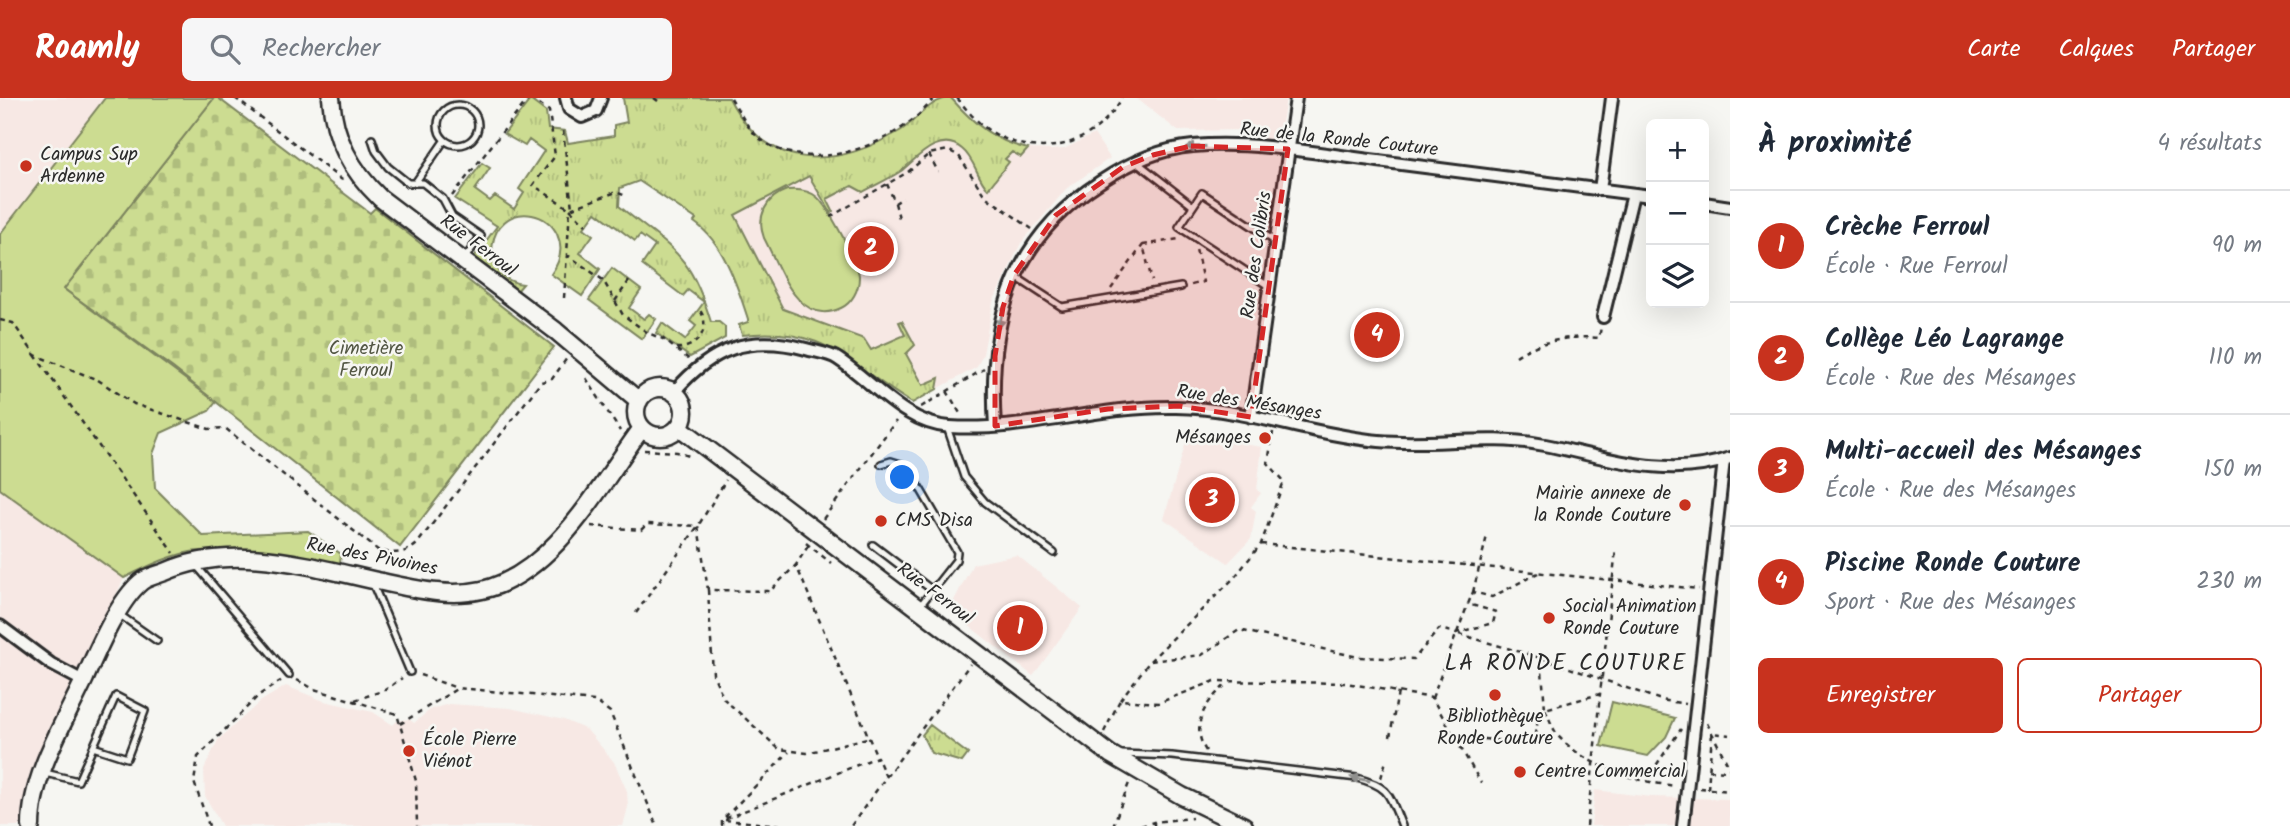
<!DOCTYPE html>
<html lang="fr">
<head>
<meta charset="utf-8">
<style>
	body { margin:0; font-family:Kalam,sans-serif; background:#f6f6f7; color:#1f2937 }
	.controls { position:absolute; right:21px; top:21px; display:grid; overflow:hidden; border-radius:10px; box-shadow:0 7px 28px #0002 }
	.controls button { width:63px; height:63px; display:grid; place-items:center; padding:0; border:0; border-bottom:2px solid #e0e1e3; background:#fff; color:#1f2937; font:35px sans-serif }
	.you { position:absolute; left:903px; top:380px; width:24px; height:24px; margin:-18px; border:5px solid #fff; border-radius:50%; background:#1a73e8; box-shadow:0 0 0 10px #1a73e833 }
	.badge { display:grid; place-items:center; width:46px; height:46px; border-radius:50%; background:#c8321e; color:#fff; font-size:23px; font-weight:700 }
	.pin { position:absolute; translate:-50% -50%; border:4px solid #fff; box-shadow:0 2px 7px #0006 }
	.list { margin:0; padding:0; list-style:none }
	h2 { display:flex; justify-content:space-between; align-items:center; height:91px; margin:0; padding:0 28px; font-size:30px }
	h2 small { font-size:23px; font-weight:400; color:#747a83 }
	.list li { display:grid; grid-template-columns:46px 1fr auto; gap:21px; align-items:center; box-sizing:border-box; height:112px; padding:0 28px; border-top:2px solid #e0e1e3 }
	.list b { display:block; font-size:26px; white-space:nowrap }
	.list p { margin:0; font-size:23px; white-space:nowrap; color:#747a83 }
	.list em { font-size:23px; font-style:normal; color:#747a83 }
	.actions { display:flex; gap:14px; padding:21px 28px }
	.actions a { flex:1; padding:16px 0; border:2px solid #c8321e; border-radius:10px; text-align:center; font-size:24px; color:#c8321e }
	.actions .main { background:#c8321e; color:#fff }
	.icon { flex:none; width:38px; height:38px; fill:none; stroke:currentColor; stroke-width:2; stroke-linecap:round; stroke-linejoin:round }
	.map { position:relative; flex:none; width:1730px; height:728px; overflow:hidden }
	header { display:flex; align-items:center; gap:42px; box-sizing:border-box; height:98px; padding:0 35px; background:#c8321e; color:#fff }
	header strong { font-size:33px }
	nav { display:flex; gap:38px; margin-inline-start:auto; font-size:24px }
	.search { width:490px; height:63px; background:#f6f6f7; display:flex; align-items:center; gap:18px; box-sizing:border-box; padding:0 24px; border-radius:10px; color:#747a83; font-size:26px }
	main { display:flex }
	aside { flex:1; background:#fff }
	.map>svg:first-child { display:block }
</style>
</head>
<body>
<header>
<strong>Roamly</strong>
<div class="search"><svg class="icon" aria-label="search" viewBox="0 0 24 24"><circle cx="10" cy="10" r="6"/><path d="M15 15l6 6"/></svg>Rechercher</div>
<nav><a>Carte</a><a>Calques</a><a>Partager</a></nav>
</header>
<main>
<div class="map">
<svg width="1730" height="728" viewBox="0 0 1730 728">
	<defs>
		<pattern id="grass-tufts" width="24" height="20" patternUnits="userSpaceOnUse" patternTransform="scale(1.75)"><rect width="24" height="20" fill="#ccdc91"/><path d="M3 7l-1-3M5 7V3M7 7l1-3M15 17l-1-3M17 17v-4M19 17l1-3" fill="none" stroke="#afbd7d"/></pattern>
		<pattern id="cemetery-stones" width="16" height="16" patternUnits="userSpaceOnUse" patternTransform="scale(1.75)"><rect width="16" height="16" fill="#ccdc91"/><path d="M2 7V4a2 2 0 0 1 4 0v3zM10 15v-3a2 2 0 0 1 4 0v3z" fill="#afbd7d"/></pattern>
	</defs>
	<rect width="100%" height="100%" fill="#f6f6f2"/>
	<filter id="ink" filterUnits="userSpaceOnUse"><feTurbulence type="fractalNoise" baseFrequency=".0143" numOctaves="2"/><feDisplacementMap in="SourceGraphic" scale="14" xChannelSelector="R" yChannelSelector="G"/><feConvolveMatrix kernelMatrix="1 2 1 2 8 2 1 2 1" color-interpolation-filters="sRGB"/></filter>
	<g filter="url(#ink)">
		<path fill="#f7e8e4" d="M0 0H105L0 136Z
			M667 0H729L754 37 778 54 799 59 836 57 874 45 898 34 941 0H951L974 26 999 42 1028 51 1050 52 1064 51 1094 36 1110 60 1066 91 1021 145 993 204 983 256 977 269 912 305 837 252 801 237 758 235 664 10Z
			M1136 0H1286L1280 37 1268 42H1262L1263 35 1243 32 1178 33Z
			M1190 329 1224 343 1262 349 1257 392 1261 395 1251 409 1256 413 1251 441 1228 465 1164 421Z
			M0 391 124 480 50 638 20 728H0Z
			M1017 457 1082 510 1033 578 949 512 973 466Z
			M286 588 324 603 373 614 393 627 397 623 409 621 414 625 431 611 449 606 510 610 564 622 587 632 614 664 627 693 628 709 623 728H222L205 698 204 671 218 642 261 603Z
			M1595 692 1651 699 1730 701V728H1591Z"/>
		<path fill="url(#grass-tufts)" stroke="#7c845e" stroke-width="2" d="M623 0H729C767 73 832 72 898 34 916 24 930 0 951 0 973 25 994 43 1028 51L1021 59 1012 54 1005 61 1009 64 988 91C977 81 975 61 962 51 940 32 917 60 901 73 889 81 875 87 863 94L852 88 827 101 833 113 831 115 809 78 735 117 783 211 864 241 871 252 905 237 899 224 902 223 915 247 906 256 923 287 939 280 937 291 912 305C847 266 827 227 742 237L739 227 748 224V221C737 187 724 145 694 124L696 121 639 83 620 90 619 108C673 153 689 152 711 224H719L725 229V240L690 259 656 235 662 225 685 242 696 228 690 223 704 204 688 192 683 198 642 167 655 148 640 137 635 143 596 114 584 130 593 137 580 155 600 171 582 198 551 176C560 164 564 151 557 136 552 126 543 119 532 117 486 109 476 181 523 186L517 193 474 159 497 128 455 101 482 65 490 70 475 92 490 103 495 98 514 111 524 95 519 91 544 53 529 42 525 48 504 36 530 2 546 14 548 31 565 33 568 45 614 38V27L627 24Z
			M612 170 641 192 629 210 644 221 649 216 656 221 642 241 589 202Z
			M930 627 968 656 962 664 931 655 922 637Z"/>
		<path fill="url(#cemetery-stones)" stroke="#7c845e" stroke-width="2" d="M214 0H218L370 115 375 110 554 249 400 449 173 270 64 191Z"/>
		<path fill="#ccdc91" stroke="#7c845e" stroke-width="2" d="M105 0H214L64 191 216 304 209 313 161 335 153 356 155 390 203 438 308 433 341 456 340 465C294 460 246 450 200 453 176 454 146 469 124 480L0 391V136Z
			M787 92C798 91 809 92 817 99 828 109 859 165 859 179 859 192 852 205 841 210 798 231 779 168 764 140 756 119 766 99 787 92Z
			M1612 604 1675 620 1666 639 1648 658 1601 648Z"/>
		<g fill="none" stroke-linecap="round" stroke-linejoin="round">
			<defs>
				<path id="lane" d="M438 27a20 20 0 1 1 40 0a20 20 0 1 1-40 0Z
					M372 41 376 53 388 69 408 85H423L443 101 452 118 481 138 465 160
					M1138 65 1193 108
					M415 85 444 43
					M1016 179 1062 209 1181 189
					M1270 189 1179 129 1202 95 1276 144
					M947 329 964 379 985 404 1054 455
					M881 366 891 363 907 368 957 454 956 462 919 509
					M873 447 932 492
					M195 466 289 577
					M372 484 410 574
					M120 517 157 543
					M1121 656 1172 658 1357 680C1391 689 1389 697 1402 728
					M45 675 78 683 116 598 145 613 127 660 93 649"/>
				<path id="street" d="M566 0 569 11 582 19 596 13 601 0
					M1600 92 1612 0
					M1704 105 1730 109
					M1603 219 1633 96
					M674 294C712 250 749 236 806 251 816 254 829 255 838 261 873 284 905 326 950 329 1026 334 1101 307 1176 309 1245 310 1311 337 1379 343 1435 348 1489 336 1545 347 1605 359 1668 382 1730 360
					M1251 319 1296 0
					M995 328C988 226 1010 142 1100 84 1127 66 1159 51 1193 48 1254 43 1317 55 1378 63 1469 75 1560 87 1651 98
					M0 528 51 566 83 583
					M1683 728 1724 362"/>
				<path id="secondary" d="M331 0C334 41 351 72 380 100L556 233 639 303
					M636 314a24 24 0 1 1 48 0a24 24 0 1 1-48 0Z
					M679 329 1110 656 1182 698 1244 728
					M31 728C31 678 64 625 85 580 97 553 118 503 141 484 147 479 157 477 165 474 231 444 309 468 377 483 412 490 446 500 482 492 554 476 600 386 642 330"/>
			</defs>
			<use href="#lane" stroke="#2b2b2b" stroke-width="10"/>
			<use href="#street" stroke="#2b2b2b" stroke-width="16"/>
			<use href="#secondary" stroke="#2b2b2b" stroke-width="21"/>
			<path stroke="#2b2b2b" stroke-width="2.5" stroke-dasharray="5 5" stroke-linecap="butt" d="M235 0 346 85
				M531 0 549 13 555 58 533 87 570 111 616 94 626 98
				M654 0 658 3 660 0
				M731 0C739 13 747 30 759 40 809 80 899 47 934 0
				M957 0C966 11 976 23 987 31 1036 64 1093 50 1122 0
				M563 33 572 110
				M929 56 938 74
				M887 86 895 105 903 100
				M452 98 529 0
				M895 105 899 120
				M570 111 586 127
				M830 119 908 74 929 56 948 52 959 58 985 98 1032 131
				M1143 147 1179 141
				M566 156 603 182 623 217 648 235 663 241 691 263
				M1191 187 1203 184 1196 151
				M1111 191 1143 147 1152 183
				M564 200 570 111
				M615 203 629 183
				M0 222 13 225 35 257 98 282 134 306 209 331 225 330 379 453C394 456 406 456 417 446L541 284 552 281 567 260
				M676 250C697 252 713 229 699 211
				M35 257 174 455
				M1516 258C1538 243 1573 237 1599 240L1601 229
				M586 280 620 333
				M947 293 961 317
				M921 309 984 271
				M644 352 677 354 692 359
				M823 421 896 323
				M591 428 641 432 647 426 698 428 708 492 770 493 796 467
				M806 445 831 465
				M1261 446 1699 491
				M808 448 796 467 877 659
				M708 492 713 576 724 601 779 651 807 655 867 640
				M1473 494 1487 438
				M636 515 698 428 726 382
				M1459 536 1541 560 1545 611 1600 596 1616 451
				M1541 560 1661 602 1686 606
				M1150 563 1234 480 1261 446 1284 383 1268 365 1273 334
				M420 577 457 590
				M297 582 314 591 397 616 416 683 417 728
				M1432 600 1468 506
				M355 602 385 592 402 580
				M1120 602 1150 563 1202 557 1239 532 1358 559 1414 561 1439 531 1456 535 1493 525 1496 514 1468 506 1473 494 1492 499 1538 475
				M1707 625 1730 671
				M400 626 458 590 595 603 610 614 657 728
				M1104 634 1120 602 1158 605 1215 583 1346 585 1432 600 1481 685
				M1454 638 1535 646 1538 619 1545 611C1549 619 1553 633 1560 640 1588 669 1637 684 1676 688
				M1390 639 1398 594
				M1206 653C1189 626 1207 602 1228 585
				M1709 672 1730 673
				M1629 677 1655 669 1681 631
				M886 679 970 566
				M1381 680 1386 663
				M1700 690 1730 693
				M1708 691 1712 635 1730 637
				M725 719 789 654
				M725 722 791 728
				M209 728 194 684 198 659 259 597 282 582
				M722 728V722L877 659 886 679 851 728
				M1113 728 1129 685
				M1141 728 1154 724
				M1154 728V724L1192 720
				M1587 728 1600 596"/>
			<use href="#lane" stroke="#f6f6f2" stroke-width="5"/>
			<use href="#street" stroke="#f6f6f2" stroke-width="10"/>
			<use href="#secondary" stroke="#f6f6f2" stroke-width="16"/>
		</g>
		<defs><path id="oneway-solid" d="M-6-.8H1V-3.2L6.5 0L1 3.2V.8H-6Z" transform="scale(1.75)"/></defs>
		<g fill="#90908e">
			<use href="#oneway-solid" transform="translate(1196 49) rotate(176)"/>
			<use href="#oneway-solid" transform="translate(1001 220) rotate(100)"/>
			<use href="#oneway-solid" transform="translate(1360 681) rotate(-168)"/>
		</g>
	</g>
	<path fill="#d62828" fill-opacity="0.2" stroke="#d62828" stroke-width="5" stroke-dasharray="14 9" stroke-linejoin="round" d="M1191 48 1288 51 1251 319 1179 308 1108 311 995 328V258L1003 209 1014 177 1056 117 1123 69 1153 57Z"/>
	<g fill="#c8321e" stroke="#f6f6f2" stroke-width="2.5">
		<circle cx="26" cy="68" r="7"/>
		<circle cx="1265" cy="340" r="7"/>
		<circle cx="1685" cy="407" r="7"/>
		<circle cx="881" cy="423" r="7"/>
		<circle cx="1549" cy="520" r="7"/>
		<circle cx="1495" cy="597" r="7"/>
		<circle cx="409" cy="653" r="7"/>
		<circle cx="1520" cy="674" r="7"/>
	</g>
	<g text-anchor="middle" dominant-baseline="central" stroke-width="5" stroke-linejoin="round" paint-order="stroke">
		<g font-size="19" fill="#2b2b2b" stroke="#f6f6f2">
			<text transform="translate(1339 42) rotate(6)">Rue de la Ronde Couture</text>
			<text transform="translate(478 148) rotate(37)">Rue Ferroul</text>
			<text transform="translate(1257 157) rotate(-82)">Rue des Colibris</text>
			<text transform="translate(1249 305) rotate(9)">Rue des Mésanges</text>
			<text transform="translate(372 459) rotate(11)">Rue des Pivoines</text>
			<text transform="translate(935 496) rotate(37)">Rue Ferroul</text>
		</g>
		<g font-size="19" fill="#2b2b2b" stroke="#f6f6f2" text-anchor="start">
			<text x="40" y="57">Campus Sup<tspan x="40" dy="22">Ardenne</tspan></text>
			<text x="1251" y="340" text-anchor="end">Mésanges</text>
			<text x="1671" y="396" text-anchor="end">Mairie annexe de<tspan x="1671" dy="22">la Ronde Couture</tspan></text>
			<text x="895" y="423">CMS Disa</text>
			<text x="1563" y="509">Social Animation<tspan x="1563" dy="22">Ronde Couture</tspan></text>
			<text x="1495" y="619" text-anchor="middle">Bibliothèque<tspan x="1495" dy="22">Ronde Couture</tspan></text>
			<text x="423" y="642">École Pierre<tspan x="423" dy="22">Viénot</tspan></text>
			<text x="1534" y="674">Centre Commercial</text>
		</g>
		<g font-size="19" fill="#535744" stroke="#f6f6f2">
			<text x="366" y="251">Cimetière<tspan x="366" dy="22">Ferroul</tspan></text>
		</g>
		<g font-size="23" letter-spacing="2" fill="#2b2b2b" stroke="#f6f6f2">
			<text x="1566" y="566">LA RONDE COUTURE</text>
		</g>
	</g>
</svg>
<div class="controls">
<button>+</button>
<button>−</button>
<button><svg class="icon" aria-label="layers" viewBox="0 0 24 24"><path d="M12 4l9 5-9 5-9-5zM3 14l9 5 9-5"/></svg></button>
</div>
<div class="you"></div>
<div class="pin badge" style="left:1020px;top:530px">1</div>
<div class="pin badge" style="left:871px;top:151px">2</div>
<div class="pin badge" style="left:1212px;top:402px">3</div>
<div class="pin badge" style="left:1377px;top:237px">4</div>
</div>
<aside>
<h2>À proximité<small>4 résultats</small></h2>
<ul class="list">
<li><span class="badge">1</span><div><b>Crèche Ferroul</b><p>École · Rue Ferroul</p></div><em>90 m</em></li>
<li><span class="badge">2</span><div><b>Collège Léo Lagrange</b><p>École · Rue des Mésanges</p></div><em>110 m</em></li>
<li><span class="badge">3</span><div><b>Multi-accueil des Mésanges</b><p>École · Rue des Mésanges</p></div><em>150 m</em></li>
<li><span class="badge">4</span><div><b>Piscine Ronde Couture</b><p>Sport · Rue des Mésanges</p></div><em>230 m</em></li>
</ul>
<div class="actions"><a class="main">Enregistrer</a><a>Partager</a></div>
</aside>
</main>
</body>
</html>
